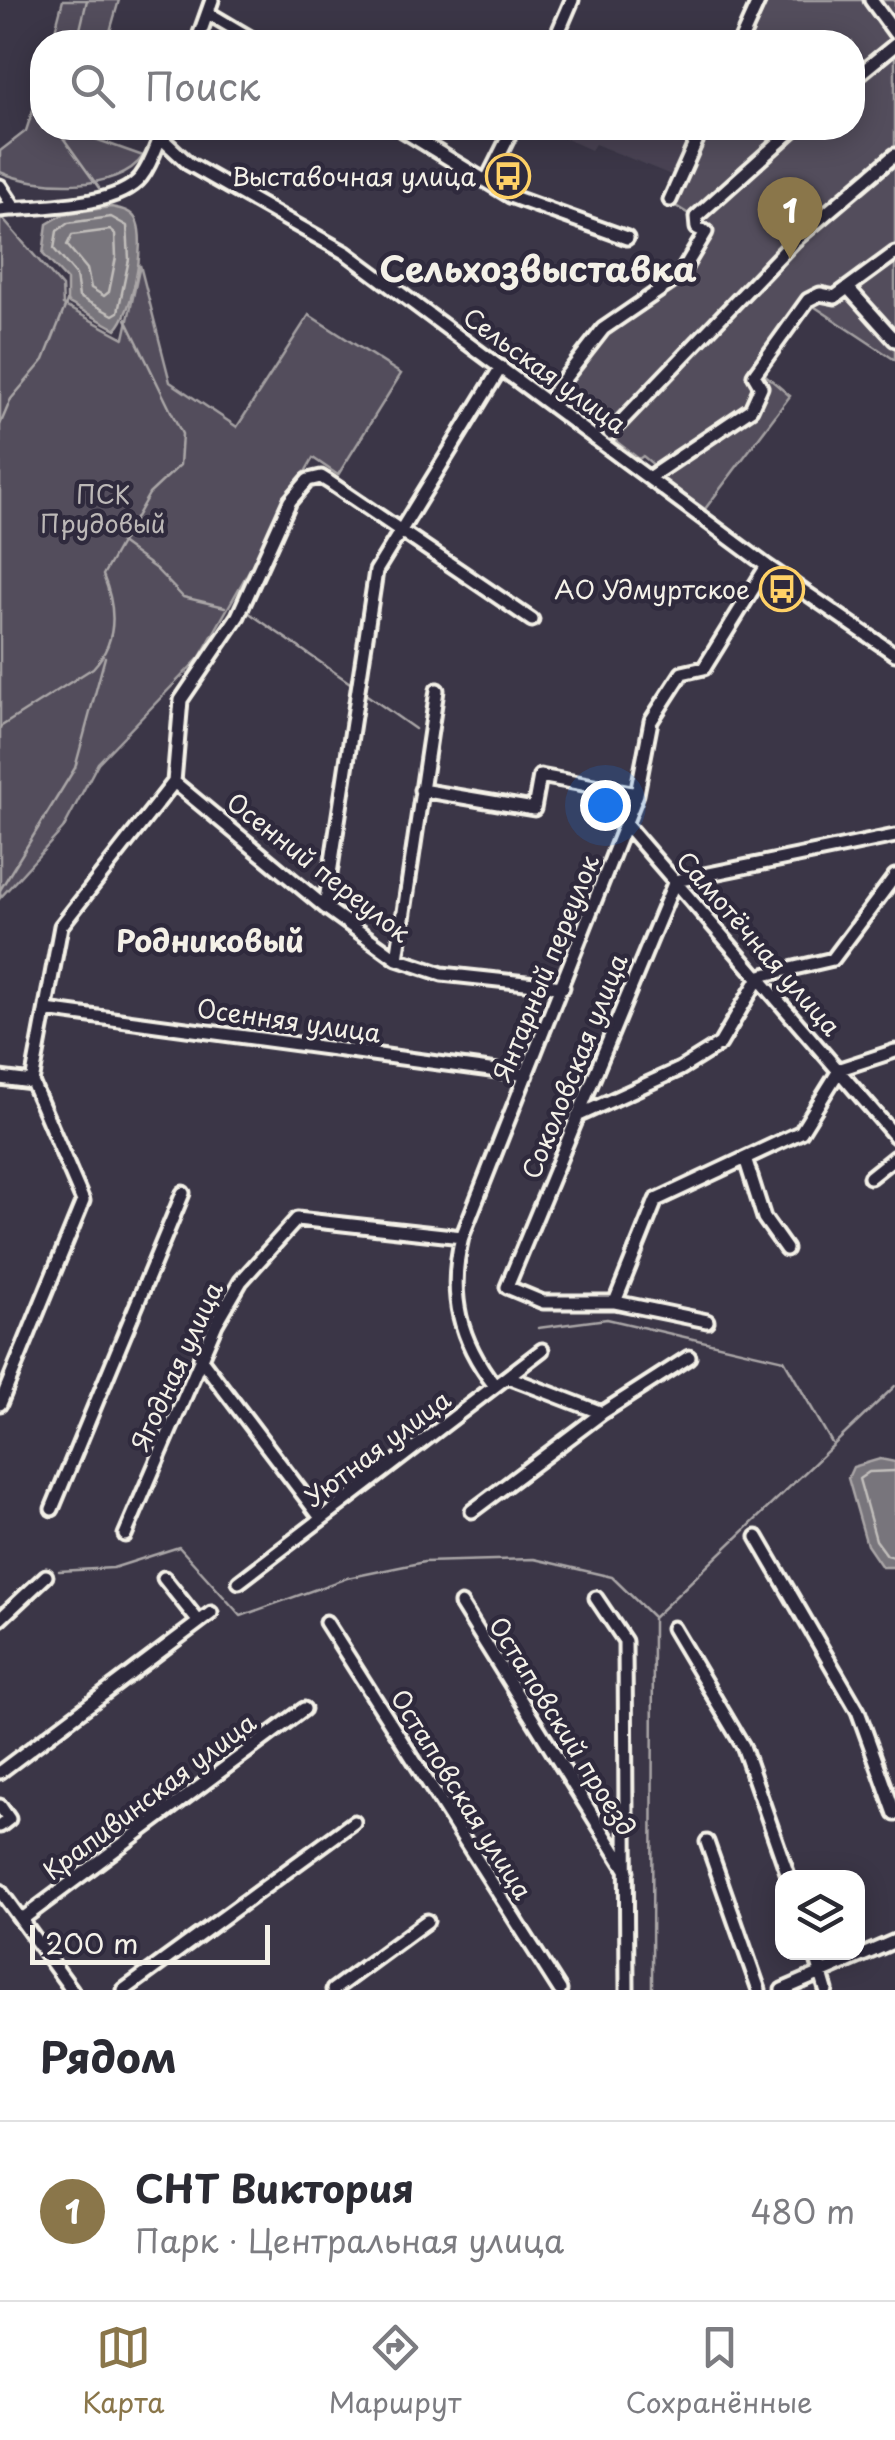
<!DOCTYPE html>
<html lang="ru">
<head>
<meta charset="utf-8">
<style>
	body { margin:0; font-family:"Playpen Sans",sans-serif; background:#f7f7f7; color:#2b2b33 }
	.controls { position:absolute; right:30px; bottom:30px; display:grid; overflow:hidden; border-radius:20px; box-shadow:0 5px 25px #0003 }
	.controls button { width:90px; height:90px; display:grid; place-items:center; padding:0; border:0; border-bottom:2px solid #e1e1e2; background:#fff; color:#2b2b33; font:50px sans-serif }
	.scale { position:absolute; left:30px; bottom:25px; width:240px; box-sizing:border-box; padding-left:10px; border:5px solid #f4f1e8; border-top:0; font-size:28px; line-height:35px; white-space:nowrap; color:#f4f1e8; -webkit-text-stroke:8px #2f2a3d; paint-order:stroke }
	.you { position:absolute; left:605px; top:805px; width:35px; height:35px; margin:-25px; border:8px solid #fff; border-radius:50%; background:#1a73e8; box-shadow:0 0 0 15px #1a73e833 }
	.badge { display:grid; place-items:center; width:65px; height:65px; border-radius:50%; background:#8a764a; color:#fff; font-size:32px; font-weight:700 }
	.pin { position:absolute; translate:-50% -82px; filter:drop-shadow(0 2px 5px #0008) }
	.pin::after { content:''; position:absolute; top:52px; width:35px; height:30px; background:inherit; clip-path:polygon(0 0,100% 0,50% 100%) }
	.list { margin:0; padding:0; list-style:none }
	h2 { display:flex; justify-content:space-between; align-items:center; height:130px; margin:0; padding:0 40px; font-size:42px }
	h2 small { font-size:32px; font-weight:400; color:#7c7c81 }
	.list li { display:grid; grid-template-columns:65px 1fr auto; gap:30px; align-items:center; box-sizing:border-box; height:180px; padding:0 40px; border-top:2px solid #e1e1e2 }
	.list b { display:block; font-size:38px; white-space:nowrap }
	.list p { margin:0; font-size:32px; white-space:nowrap; color:#7c7c81 }
	.list em { font-size:32px; font-style:normal; color:#7c7c81 }
	.icon { flex:none; width:55px; height:55px; fill:none; stroke:currentColor; stroke-width:2; stroke-linecap:round; stroke-linejoin:round }
	.map { position:relative; flex:none; width:895px; height:1990px; overflow:hidden }
	.search { position:absolute; background:#fff; box-shadow:0 5px 25px #0003; left:30px; right:30px; top:30px; height:110px; display:flex; align-items:center; gap:25px; box-sizing:border-box; padding:0 35px; border-radius:40px; color:#7c7c81; font-size:38px }
	.sheet { height:310px; background:#fff }
	nav { display:flex; justify-content:space-around; align-items:center; box-sizing:border-box; height:140px; border-top:2px solid #e1e1e2; background:#fff; font-size:28px; color:#7c7c81 }
	nav a { display:grid; justify-items:center; gap:5px }
	nav .on { color:#8a764a }
	.map>svg:first-child { display:block }
</style>
</head>
<body>
<div class="map">
<svg width="895" height="1990" viewBox="0 0 895 1990">
	<rect width="100%" height="100%" fill="#3b3647"/>
	<filter id="ink" filterUnits="userSpaceOnUse"><feTurbulence type="fractalNoise" baseFrequency=".01" numOctaves="2"/><feDisplacementMap in="SourceGraphic" scale="20" xChannelSelector="R" yChannelSelector="G"/><feConvolveMatrix kernelMatrix="1 2 1 2 8 2 1 2 1" color-interpolation-filters="sRGB"/></filter>
	<g filter="url(#ink)">
		<path fill="#484352" d="M551 128H697L676 177 595 144 591 150 549 131Z"/>
		<path fill="#534e5c" stroke="#a4a0a2" stroke-width="2.5" d="M63 0H119L107 42H52Z
			M753 0H895V360L809 303 763 373 790 396 705 509 659 477 662 472 643 456 639 459 551 391 600 325 675 273 694 246 692 216 666 200 697 128H852V42H734Z
			M42 82V128H82L81 134 143 156C118 193 36 188 0 172V151L26 131Z
			M0 216 62 287 63 305 124 338 140 265 170 382 237 427 309 315 401 374 338 475 313 458 200 657 98 763 63 829 0 898Z"/>
		<path fill="#78747b" stroke="#aaa6a7" stroke-width="2.5" d="M111 207C122 209 133 211 137 222 146 245 132 313 116 329L67 302V280L43 254 47 224 64 214Z
			M880 1459 895 1462V1567H882L867 1545 848 1478 853 1467Z"/>
		<g fill="none" stroke-linecap="round" stroke-linejoin="round">
			<path stroke="#c2bfbc" stroke-width="2.5" d="M111 217 127 226 129 259 118 312 113 315 79 297 76 275 54 249 57 231 68 223Z
				M110 230 115 234 116 257 109 292 104 296 91 288 87 269 67 245 72 235Z
				M895 1471 869 1472 859 1479 876 1540 887 1555 895 1557"/>
			<path stroke="#aaa6a7" stroke-width="2.5" d="M77 42 87 0
				M56 128 99 188
				M0 425 11 399 44 360 67 302
				M119 542 156 569 183 597 225 607
				M245 610 353 685
				M364 693 415 729
				M0 727 93 668C119 640 116 607 103 575L149 494 180 465 182 434 126 319
				M0 890 75 768 105 657
				M538 1328 607 1319 784 1360 832 1443
				M59 1571 113 1568 179 1547 241 1616 347 1578 424 1562 534 1559 612 1577 652 1616
				M652 1990 653 1618 895 1386"/>
			<defs>
				<path id="minor" d="M871 0 895 33
					M208 13 257 42
					M197 42 212 0
					M554 42 572 0
					M740 42 759 0
					M852 80 895 45
					M399 128 510 196 627 238
					M160 137 189 164 346 253 767 566 895 654
					M487 180 513 128
					M0 186 15 209
					M670 200 702 128
					M0 210C38 206 117 208 141 177 152 163 157 144 164 128
					M848 288 895 340
					M554 392 603 329 679 277 706 232 697 228 696 217 795 128
					M610 433 795 240 895 155
					M650 477 751 409 761 387 754 375 808 300 820 294 835 297 895 253
					M174 782 325 907 397 959 442 974 563 987
					M421 790 534 809 540 776 637 794 462 1237C448 1295 459 1340 495 1386
					M637 794 651 721 682 673 704 668 767 566
					M627 826 895 1136
					M325 907 376 571 501 367
					M397 959 437 690
					M46 1010 527 1075
					M0 1078 32 1082
					M32 1082 61 926 174 782 181 700 238 616 290 501 308 480 321 477 329 482 532 620
					M577 1116 680 1069 720 1044 760 976 833 959 895 876
					M746 1161 764 1218 786 1249
					M870 1177 895 1157
					M615 1302 656 1200 801 1132 840 1069 895 1051
					M707 1321 615 1302H543L507 1287 675 881 895 836
					M200 1358 321 1518
					M508 1377 602 1413
					M0 1404 83 1201 32 1082
					M52 1509 183 1193
					M472 1511 602 1413 689 1357
					M125 1535 216 1324 241 1281 297 1219 462 1237
					M757 1537 858 1711 895 1814
					M164 1578 199 1622
					M239 1582 542 1350
					M596 1598 625 1641 627 1990
					M461 1604 627 1871
					M0 1619 46 1576
					M326 1622 560 1990
					M673 1628 743 1746 789 1878
					M0 1772 211 1613
					M0 1806 9 1819 0 1826
					M707 1842 759 1990
					M0 1891 72 1990
					M21 1920 304 1709
					M815 1952 826 1990
					M124 1990 354 1822
					M333 1990 427 1921
					M782 1990 895 1941"/>
			</defs>
			<use href="#minor" stroke="#f4f1e8" stroke-width="19"/>
			<use href="#minor" stroke="#2f2a3d" stroke-width="11"/>
		</g>
	</g>
	<defs>
		<symbol id="bus-ring" viewBox="-11 -11 22 22"><circle r="9.5" fill="#2f2a3d" stroke="#ffd166" stroke-width="1.5"/><path d="M-5-6H5V4H4V6H2V4H-2V6H-4V4H-5ZM-3.5-4V0h7V-4ZM-3.5 1.2v1.5H-2V1.2ZM2 1.2v1.5H3.5V1.2Z" fill="#ffd166"/></symbol>
	</defs>
	<g fill-rule="evenodd">
		<use href="#bus-ring" x="483" y="151" width="50" height="50"/>
		<use href="#bus-ring" x="757" y="564" width="50" height="50"/>
	</g>
	<g text-anchor="middle" dominant-baseline="central" stroke-width="9" stroke-linejoin="round" paint-order="stroke">
		<g font-size="25" fill="#f4f1e8" stroke="#2f2a3d" text-anchor="end">
			<text x="476" y="176">Выставочная улица</text>
			<text x="750" y="589">АО Удмуртское</text>
		</g>
		<g font-size="25" fill="#f4f1e8" stroke="#2f2a3d">
			<text transform="translate(545 370) rotate(36)">Сельская улица</text>
			<text transform="translate(319 867) rotate(38)">Осенний переулок</text>
			<text transform="translate(759 943) rotate(49)">Самотёчная улица</text>
			<text transform="translate(545 968) rotate(-68)">Янтарный переулок</text>
			<text transform="translate(289 1020) rotate(8)">Осенняя улица</text>
			<text transform="translate(574 1066) rotate(-68)">Соколовская улица</text>
			<text transform="translate(176 1366) rotate(-65)">Ягодная улица</text>
			<text transform="translate(377 1448) rotate(-37)">Уютная улица</text>
			<text transform="translate(563 1726) rotate(58)">Остаповский проезд</text>
			<text transform="translate(462 1794) rotate(58)">Остаповская улица</text>
			<text transform="translate(149 1796) rotate(-37)">Крапивинская улица</text>
		</g>
		<g font-size="25" fill="#bcb8b7" stroke="#2f2a3d">
			<text x="103" y="494">ПСК<tspan x="103" dy="29">Прудовый</tspan></text>
		</g>
		<g font-size="30" font-weight="bold" fill="#f4f1e8" stroke="#2f2a3d">
			<text x="210" y="939">Родниковый</text>
		</g>
		<g font-size="35" font-weight="bold" fill="#f4f1e8" stroke="#2f2a3d">
			<text x="538" y="267">Сельхозвыставка</text>
		</g>
	</g>
</svg>
<div class="controls">
<button><svg class="icon" aria-label="layers" viewBox="0 0 24 24"><path d="M12 4l9 5-9 5-9-5zM3 14l9 5 9-5"/></svg></button>
</div>
<div class="scale">200 m</div>
<div class="you"></div>
<div class="pin badge" style="left:790px;top:259px">1</div>
<div class="search"><svg class="icon" aria-label="search" viewBox="0 0 24 24"><circle cx="10" cy="10" r="6"/><path d="M15 15l6 6"/></svg>Поиск</div>
</div>
<section class="sheet">
<h2>Рядом<small></small></h2>
<ul class="list">
<li><span class="badge">1</span><div><b>СНТ Виктория</b><p>Парк · Центральная улица</p></div><em>480 m</em></li>
</ul>
</section>
<nav>
<a class="on"><svg class="icon" aria-label="map" viewBox="0 0 24 24"><path d="M3 6l6-2 6 2 6-2v14l-6 2-6-2-6 2zM9 4v14M15 6v14"/></svg>Карта</a>
<a><svg class="icon" aria-label="directions" viewBox="0 0 24 24"><path d="M12 3l9 9-9 9-9-9zM9 14v-3h6M13 9l2 2-2 2"/></svg>Маршрут</a>
<a><svg class="icon" aria-label="saved" viewBox="0 0 24 24"><path d="M7 4h10v16l-5-4-5 4z"/></svg>Сохранённые</a>
</nav>
</body>
</html>
